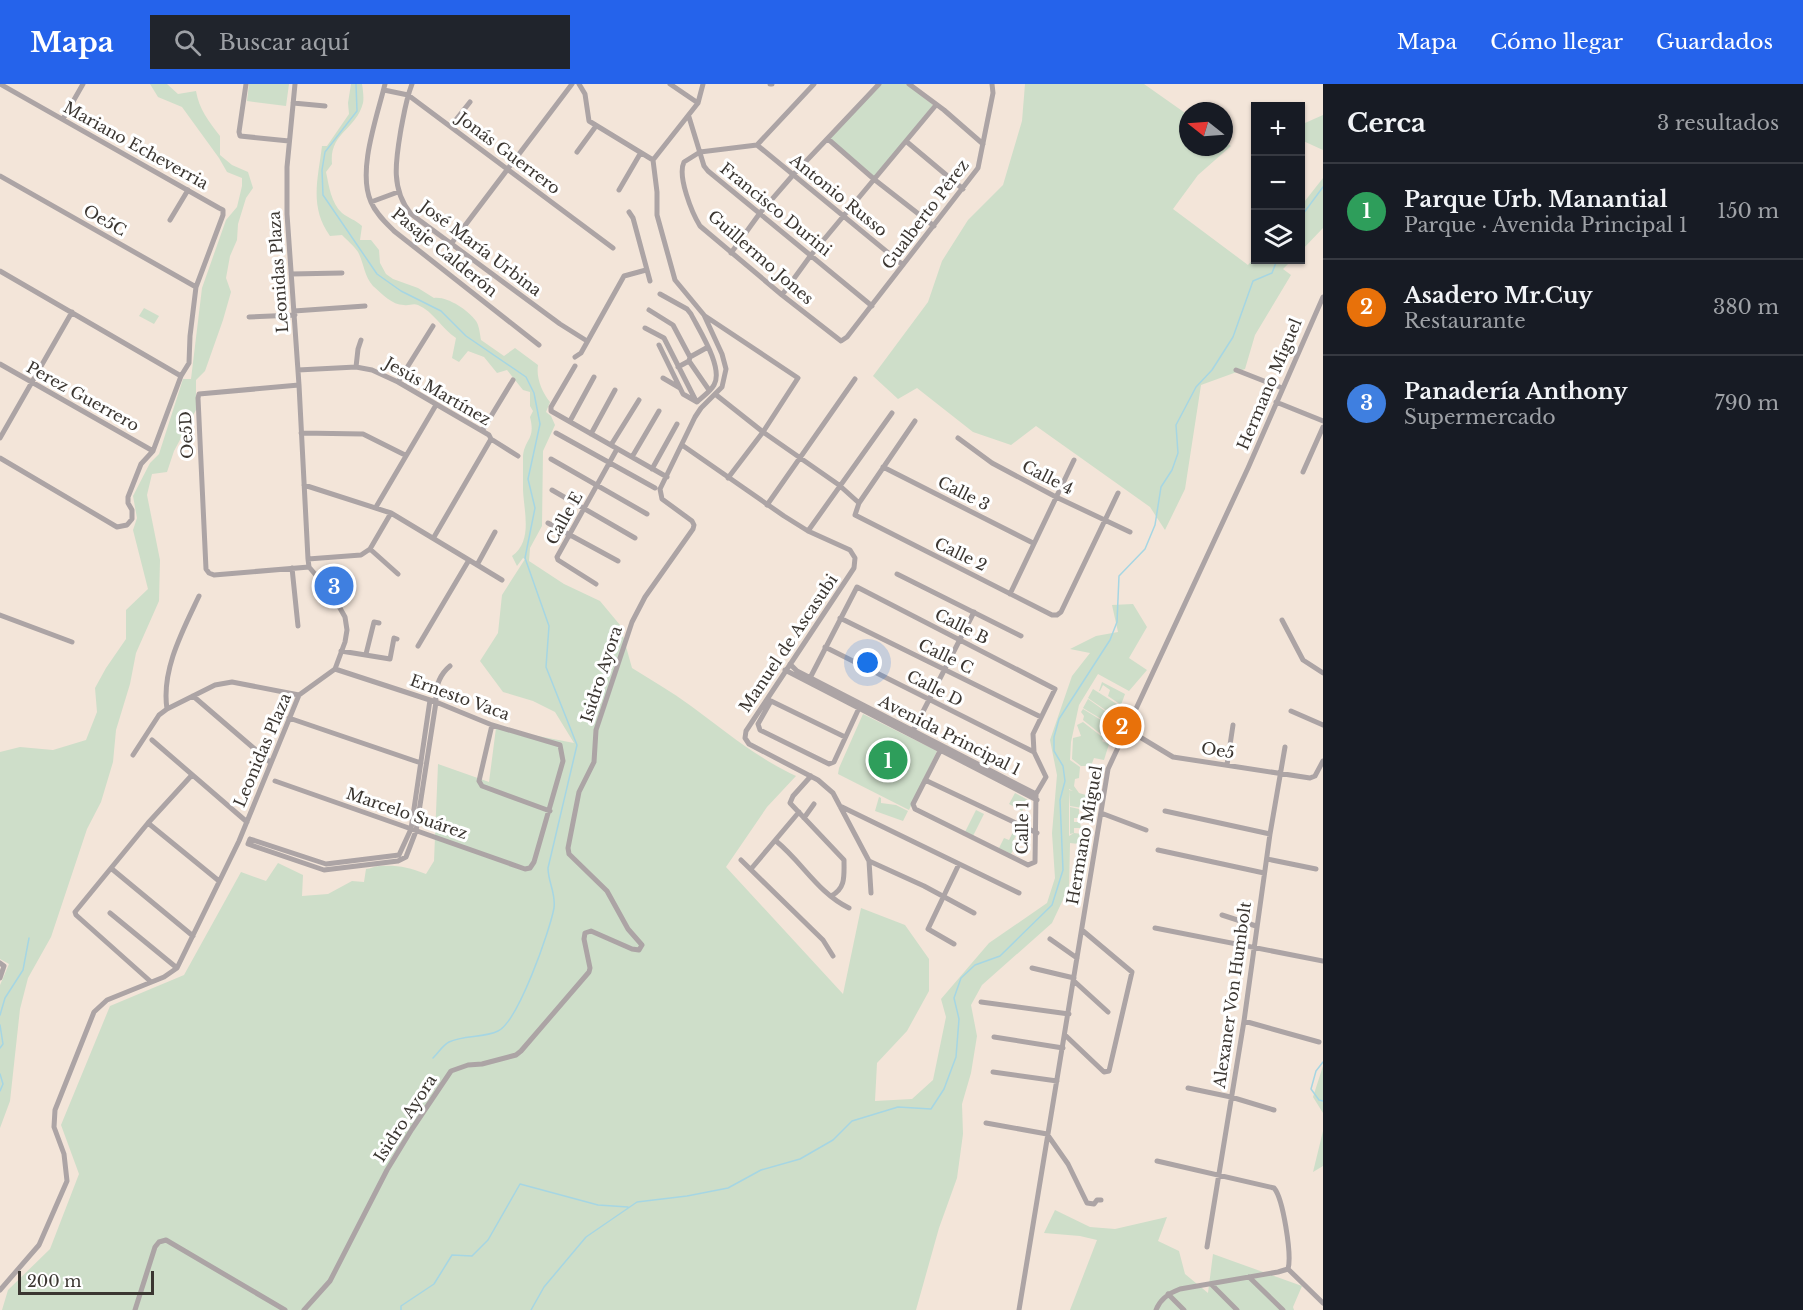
<!DOCTYPE html>
<html lang="es">
<head>
<meta charset="utf-8">
<style>
	body { margin:0; font-family:"Libre Baskerville",serif; background:#20242c; color:#f1f3f6 }
	.controls { position:absolute; right:18px; top:18px; display:grid; overflow:hidden; border-radius:0px; box-shadow:0 2px 4px #0004 }
	.controls button { width:54px; height:54px; display:grid; place-items:center; padding:0; border:0; border-bottom:2px solid #363941; background:#171b24; color:#f1f3f6; font:30px sans-serif }
	.compass { position:absolute; left:1179px; top:18px; width:54px; height:54px; border-radius:50%; background:#171b24; box-shadow:0 2px 4px #0004; rotate:287deg }
	.scale { position:absolute; left:18px; bottom:15px; width:136px; box-sizing:border-box; padding-left:6px; border:3px solid #3b3631; border-top:0; font-size:16px; line-height:21px; white-space:nowrap; color:#3b3631; -webkit-text-stroke:4px #fff; paint-order:stroke }
	.you { position:absolute; left:868px; top:579px; width:21px; height:21px; margin:-15px; border:4px solid #fff; border-radius:50%; background:#1a73e8; box-shadow:0 0 0 9px #1a73e833 }
	.badge { display:grid; place-items:center; width:39px; height:39px; border-radius:50%; background:#2563eb; color:#fff; font-size:20px; font-weight:700 }
	.pin { position:absolute; translate:-50% -50%; border:3px solid #fff; box-shadow:0 2px 6px #0006 }
	.list { margin:0; padding:0; list-style:none }
	h2 { display:flex; justify-content:space-between; align-items:center; height:78px; margin:0; padding:0 24px; font-size:26px }
	h2 small { font-size:20px; font-weight:400; color:#9ea1a6 }
	.list li { display:grid; grid-template-columns:39px 1fr auto; gap:18px; align-items:center; box-sizing:border-box; height:96px; padding:0 24px; border-top:2px solid #363941 }
	.list b { display:block; font-size:22px; white-space:nowrap }
	.list p { margin:0; font-size:20px; white-space:nowrap; color:#9ea1a6 }
	.list em { font-size:20px; font-style:normal; color:#9ea1a6 }
	.icon { flex:none; width:33px; height:33px; fill:none; stroke:currentColor; stroke-width:2; stroke-linecap:round; stroke-linejoin:round }
	.map { position:relative; flex:none; width:1323px; height:1226px; overflow:hidden }
	header { display:flex; align-items:center; gap:36px; box-sizing:border-box; height:84px; padding:0 30px; background:#2563eb; color:#fff }
	header strong { font-size:28px }
	nav { display:flex; gap:33px; margin-inline-start:auto; font-size:21px }
	.search { width:420px; height:54px; background:#20242c; display:flex; align-items:center; gap:15px; box-sizing:border-box; padding:0 21px; border-radius:0px; color:#9ea1a6; font-size:22px }
	main { display:flex }
	aside { flex:1; background:#171b24 }
	.map>svg:first-child { display:block }
</style>
</head>
<body>
<header>
<strong>Mapa</strong>
<div class="search"><svg class="icon" aria-label="search" viewBox="0 0 24 24"><circle cx="10" cy="10" r="6"/><path d="M15 15l6 6"/></svg>Buscar aquí</div>
<nav><a>Mapa</a><a>Cómo llegar</a><a>Guardados</a></nav>
</header>
<main>
<div class="map">
<svg width="1323" height="1226" viewBox="0 0 1323 1226">
	<rect width="100%" height="100%" fill="#f3e5d9"/>
	<path fill="#cedec9" d="M150 0H167L178 10 196 7C199 25 209 38 220 52V71L232 81 248 88 253 104 246 114 238 140 237 156 230 172 226 194 231 208 223 236 205 287 196 296V326L174 367 167 388 152 390 147 411 160 476 159 517 136 569 130 600 116 646 113 678 101 718 87 745 51 853 28 894 20 925 10 1017 0 1044V901L9 880 0 875V668L20 663 53 666 86 656 97 628 95 604 106 584 126 555V526L148 505 133 446 137 434 133 412 150 379 159 370 183 295H191L202 204 226 136 237 123 242 102V94L227 88 219 74 182 23 158 13Z
		M249 0H289L286 22 247 17Z
		M351 0H362C363 6 364 14 363 19 356 46 329 49 332 80L326 88C329 102 331 119 342 129 348 134 356 136 362 142L360 156H371L379 166 380 179 386 190 393 195 418 204 434 214C447 212 468 226 476 237 479 241 480 250 481 256L504 272 515 264 538 281C536 294 542 308 550 318L546 328 551 332 555 341 543 367 542 442 530 464 529 477 564 500 600 517 620 541 632 584C651 596 672 608 691 622 725 647 757 674 796 692L767 723 726 783 843 910 861 824 905 841 929 875V907L907 947 877 979 875 1017 912 1015 933 996 946 933 941 915 989 859 1047 819 1055 794 1052 749 1057 691 1050 656 1072 592 1090 569 1070 565 1096 552 1118 548 1112 521 1133 520 1147 543 1129 574 1147 586 1129 607 1098 590 1079 621 1071 658 1070 676 1080 683 1079 694 1075 695 1074 702 1079 709 1093 713 1089 725 1070 722 1069 706 1073 707 1069 705V691V752L1074 749 1070 750V723L1079 725V734H1074V738H1080L1081 744H1074V749L1082 750 1079 760 1070 759 1069 803 1052 839 982 901 971 921 977 952 971 989 962 1020 963 1050 957 1094 939 1144 916 1226H2L8 1206 50 1165 79 1090 61 1041 110 922 184 891 241 788 266 797 278 779 303 791 302 812 328 810 352 797 364 798 366 785C371 785 374 782 379 782 398 781 408 783 426 790L434 777 438 680 489 698 496 644 574 659 555 628 533 617 503 608 480 577 498 549 502 511 525 475 523 474 517 482 512 472C533 457 524 428 523 406 523 396 523 383 523 373 524 355 536 356 530 333L533 327 530 322V308L523 306 507 286 497 289 484 273 468 267 459 278 452 274 456 254C442 245 434 228 418 221 413 219 409 222 404 221 392 221 382 210 373 202 364 192 364 179 358 168 354 162 347 156 342 151L330 152C309 123 318 95 322 62H327L349 30 348 19Z
		M879 0H908L933 21 875 96 828 55Z
		M1025 0H1144L1188 31V63H1224V57L1231 62 1198 91 1173 125 1248 181 1255 173 1256 176H1292L1283 185 1291 191 1255 251 1245 285 1201 301 1185 405 1165 446 1150 423 1036 342 1011 361 973 348 917 304 898 315 873 292 928 218 942 177 968 136 1003 101 1022 37Z
		M1323 31V66L1301 56 1300 44 1305 39Z
		M1323 94V144L1301 167V122Z
		M144 224 159 232 154 240 139 232Z
		M1102 598 1125 610 1121 621 1108 612 1110 606 1103 601 1100 607H1099Z
		M1093 605 1120 622 1117 634 1088 614Z
		M1088 615 1105 627 1103 636 1083 624Z
		M1083 625 1109 641 1102 651 1083 636 1084 632 1081 628Z
		M863 630 937 667 909 726 838 690 839 684Z
		M1083 638 1101 652H1105L1102 657 1109 660 1104 676 1094 674 1091 682H1081L1072 675 1073 654 1081 652 1077 641Z
		M1015 709 1028 716 1022 727 1009 720Z
		M879 713 881 714V719L896 721 908 727 903 737 875 727Z
		M976 726 984 730 973 752 965 748Z
		M1014 746 1018 748 1012 759 1016 761 1011 770 999 764 1004 754 1009 756Z
		M1323 982V1029L1313 1013Z
		M1323 1047V1082L1313 1088Z
		M1055 1126 1090 1143 1115 1145 1167 1133 1158 1157 1179 1167 1185 1190 1208 1209 1213 1170 1302 1202 1293 1223 1294 1226H1070L1097 1156 1080 1152 1044 1149Z"/>
	<g fill="none" stroke-linecap="round" stroke-linejoin="round">
		<path stroke="#a6d6e3" stroke-width="1.5" d="M356 0 357 27 325 68 322 86 323 111 377 190 401 207 441 227 466 252 526 293 534 309 540 340 528 395 535 424 525 474 549 542 546 583 577 661 548 784C548 798 556 809 554 824 550 846 518 938 498 947 484 954 464 951 449 958 443 961 438 969 433 974
			M1300 134 1323 103
			M0 931 5 914 23 886 29 854
			M0 941 3 960 0 964
			M1323 978 1316 987 1311 1005 1319 1016 1323 1017
			M0 990 3 1000 0 1007
			M401 1226V1222L434 1200 452 1171 472 1172 488 1156 520 1100 598 1121 628 1123
			M531 1226 544 1203 586 1153 637 1118 687 1112 728 1104 761 1086 800 1075 833 1056 852 1037 898 1023 931 1025 944 1005 956 973 959 935 954 914 961 894 975 881 1000 872 1052 821 1063 786 1060 716 1065 697 1063 682 1054 667V653L1059 635 1110 556 1117 538 1119 492 1145 465 1155 441 1161 403 1172 386 1178 369 1176 341 1196 303 1212 286 1233 253 1253 197 1272 189 1277 176"/>
		<path stroke="#aca4a5" stroke-width="5" d="M0 0 219 124 223 126V131L196 203 190 252 189 279 181 292 153 367 141 380 128 413V419L132 426V435L127 441 117 443 0 374
			M246 0 239 48 240 52 289 57
			M385 0C377 33 357 87 371 118 376 130 386 139 394 147L539 261
			M412 0C406 15 404 30 401 45 396 75 390 105 411 130L560 240 587 257
			M579 0 585 10 589 37 653 76
			M670 0 698 19
			M770 0H772
			M814 0 757 61 700 68 684 78C677 92 692 129 700 142L782 211 841 257 847 253 978 84 993 9 992 0
			M909 0 944 26 983 60
			M384 6 408 11 613 164
			M293 19 325 22
			M689 33 704 82 708 87 872 222
			M63 35 83 0
			M451 42 470 18
			M828 55 875 96 934 142
			M907 58 963 105
			M757 61 903 181
			M577 68 596 42
			M0 92 196 203
			M619 106 640 70
			M371 118 398 108
			M629 128 633 134 650 197
			M170 136 188 106
			M451 160 572 0
			M731 169 760 129 793 91 879 0
			M0 187 181 292
			M291 190 342 189
			M782 211 811 171 936 21
			M649 226 673 241 690 273 689 277 678 283
			M294 227 365 222
			M705 232 798 294 763 348 728 394
			M249 233 295 231
			M645 244 664 254 695 315
			M659 261 683 310 697 318C702 313 710 308 714 301 724 284 699 246 691 230L687 225 660 210
			M575 273 581 269 624 192 646 186
			M690 273 708 263
			M689 277 709 306
			M0 280 153 367
			M575 282 551 323V327L667 393
			M356 283 358 265 361 256
			M298 286 356 283 372 286 398 298 489 351 491 355 518 372
			M1236 286 1282 304
			M663 294 680 304
			M398 298 433 242
			M299 301 199 310 198 314 206 485 209 489 214 491 309 483
			M715 310 763 348 839 401 859 419
			M1276 318 1323 337
			M570 337 594 293
			M915 337 859 419 855 431 1052 531H1057L1061 528 1118 409
			M482 347 513 296
			M301 349 363 350 405 371
			M556 349 655 404
			M591 350 615 306
			M0 354 72 228
			M958 354 992 379 1056 413 1130 448
			M611 361 639 316
			M682 361 784 432 808 447 850 466 855 474 854 484 746 647 745 654 749 660 818 696 833 709 869 777 871 809
			M632 373 659 327
			M551 375 647 430
			M883 383 1033 459
			M652 385 677 340
			M1303 388 1323 343
			M304 401 391 429 469 476 418 562
			M552 406 635 454
			M767 421 855 295
			M376 423 436 321
			M548 439 618 477
			M808 447 892 329
			M434 453 491 355
			M370 465 398 490
			M308 475 361 471 370 465 391 429
			M469 476 502 496
			M477 481 495 448
			M292 484 298 542
			M897 490 1021 552
			M596 500 558 476 557 473 617 365
			M1010 510 1074 376
			M0 531 72 558
			M840 534 1041 633
			M1282 536 1303 576 1323 589
			M825 563 1034 668
			M341 567 390 575 394 554 397 555
			M366 570 374 538 379 539
			M790 580 797 587 1036 710
			M785 586 1037 716
			M810 594 857 503 1055 605 1033 650 1034 668 1046 693 1036 710 1035 778 1028 781 915 725 913 720 940 667
			M193 612 271 679
			M167 625C161 586 183 546 199 512
			M1291 627 1323 641
			M289 634 421 679
			M492 641 479 697 482 702 550 727
			M1125 644 1173 673 1310 694 1315 692 1323 677
			M912 649 974 528
			M845 653 771 617 758 640 760 646 829 680 834 678 860 622
			M152 656 247 738
			M133 671 159 631 167 625 215 601 232 598 299 611
			M1227 681 1233 641
			M811 692 793 712 790 719 844 776C844 792 846 804 831 812
			M925 696 1037 749
			M275 697 525 785 530 784 534 778 563 677 560 661 492 641 436 618 335 585
			M840 722 1019 809
			M1165 727 1270 750
			M1101 729 1146 746
			M804 734 814 720
			M148 739 219 797
			M250 755 248 760 324 786 398 777 406 773 416 747 436 618C435 604 438 592 450 582
			M250 755 326 780 399 771 411 745 430 616
			M776 757C802 778 818 809 849 824
			M1158 766 1264 789
			M1267 775 1316 785
			M741 776 823 856 833 872
			M869 777 924 802 974 829
			M112 785 193 852
			M751 785 799 728
			M110 829 177 884
			M1222 831 1256 842
			M1155 844 1323 877
			M1050 855 1077 874
			M954 860 928 845 959 780
			M0 879 4 882 0 894
			M1032 884 1074 894
			M150 897 76 831 75 828 148 739 192 691
			M1074 897 1108 928
			M981 918 1069 930
			M1244 937 1319 958
			M1065 951 1104 988 1109 987 1132 888 1082 846
			M994 953 1063 964
			M993 988 1057 997
			M1188 1004 1231 1013 1274 1026
			M986 1039 1047 1050 1068 1080 1087 1119 1094 1120 1097 1116H1101
			M1157 1077 1274 1104C1283 1114 1292 1171 1288 1185
			M1207 1163 1244 937 1270 750 1285 663
			M1288 1185 1323 1219
			M1249 1193 1283 1226
			M1211 1200 1237 1226
			M0 1206 39 1161 67 1097 64 1070 54 1043 55 1026 94 928 107 916 164 893 177 884 239 757 299 611 335 585 345 558 347 546 345 533 332 510 309 483 308 475 299 301 287 130V83L295 0
			M1168 1210 1184 1226
			M135 1226 155 1163 159 1158 166 1156 285 1226
			M304 1226 330 1197 387 1086 412 1045 451 987 468 981 482 980 516 971 521 967 589 888 590 884 584 855 585 849 591 847 632 865 639 866 642 861 628 845 607 807 569 770 568 764 579 708 594 678 596 646 632 538 645 513 693 445 694 441 692 437 662 415 660 405 695 333 701 324 722 303 726 285 722 270 704 231 675 196 657 131V108L653 76 698 19 703 0
			M1019 1226 1108 685 1248 384 1323 213
			M1156 1226C1160 1215 1169 1209 1180 1205L1278 1188 1288 1185"/>
	</g>
	<g text-anchor="middle" dominant-baseline="central" stroke-width="6" stroke-linejoin="round" paint-order="stroke">
		<g font-size="16" fill="#3b3631" stroke="#fff">
			<text transform="translate(136 61) rotate(29)">Mariano Echeverria</text>
			<text transform="translate(509 69) rotate(37)">Jonás Guerrero</text>
			<text transform="translate(839 111) rotate(39)">Antonio Russo</text>
			<text transform="translate(776 125) rotate(39)">Francisco Durini</text>
			<text transform="translate(925 130) rotate(-53)">Gualberto Pérez</text>
			<text transform="translate(105 136) rotate(30)">Oe5C</text>
			<text transform="translate(481 164) rotate(37)">José María Urbina</text>
			<text transform="translate(445 168) rotate(39)">Pasaje Calderón</text>
			<text transform="translate(761 173) rotate(41)">Guillermo Jones</text>
			<text transform="translate(278 188) rotate(-94)">Leonidas Plaza</text>
			<text transform="translate(1269 300) rotate(-67)">Hermano Miguel</text>
			<text transform="translate(438 307) rotate(30)">Jesús Martínez</text>
			<text transform="translate(83 312) rotate(29)">Perez Guerrero</text>
			<text transform="translate(186 351) rotate(-93)">Oe5D</text>
			<text transform="translate(1048 393) rotate(27)">Calle 4</text>
			<text transform="translate(964 409) rotate(27)">Calle 3</text>
			<text transform="translate(564 434) rotate(-61)">Calle E</text>
			<text transform="translate(961 470) rotate(26)">Calle 2</text>
			<text transform="translate(962 542) rotate(27)">Calle B</text>
			<text transform="translate(788 559) rotate(-56)">Manuel de Ascasubi</text>
			<text transform="translate(946 572) rotate(26)">Calle C</text>
			<text transform="translate(601 590) rotate(-72)">Isidro Ayora</text>
			<text transform="translate(935 604) rotate(27)">Calle D</text>
			<text transform="translate(460 613) rotate(20)">Ernesto Vaca</text>
			<text transform="translate(950 651) rotate(27)">Avenida Principal 1</text>
			<text transform="translate(262 666) rotate(-67)">Leonidas Plaza</text>
			<text transform="translate(1218 666) rotate(9)">Oe5</text>
			<text transform="translate(407 729) rotate(19)">Marcelo Suárez</text>
			<text transform="translate(1022 744) rotate(-89)">Calle 1</text>
			<text transform="translate(1084 751) rotate(-80)">Hermano Miguel</text>
			<text transform="translate(1232 911) rotate(-82)">Alexaner Von Humbolt</text>
			<text transform="translate(405 1034) rotate(-57)">Isidro Ayora</text>
		</g>
	</g>
</svg>
<div class="controls">
<button>+</button>
<button>−</button>
<button><svg class="icon" aria-label="layers" viewBox="0 0 24 24"><path d="M12 4l9 5-9 5-9-5zM3 14l9 5 9-5"/></svg></button>
</div>
<svg class="compass" viewBox="-18 -18 36 36"><path d="M0-13l5 13h-10z" fill="#e53935"/><path d="M0 13l5-13h-10z" fill="#9ea1a6"/></svg>
<div class="scale">200 m</div>
<div class="you"></div>
<div class="pin badge" style="left:888px;top:676px;background:#2e9e5b">1</div>
<div class="pin badge" style="left:1122px;top:642px;background:#e8710a">2</div>
<div class="pin badge" style="left:334px;top:502px;background:#3f7fe0">3</div>
</div>
<aside>
<h2>Cerca<small>3 resultados</small></h2>
<ul class="list">
<li><span class="badge" style="background:#2e9e5b">1</span><div><b>Parque Urb. Manantial</b><p>Parque · Avenida Principal 1</p></div><em>150 m</em></li>
<li><span class="badge" style="background:#e8710a">2</span><div><b>Asadero Mr.Cuy</b><p>Restaurante</p></div><em>380 m</em></li>
<li><span class="badge" style="background:#3f7fe0">3</span><div><b>Panadería Anthony</b><p>Supermercado</p></div><em>790 m</em></li>
</ul>
</aside>
</main>
</body>
</html>
